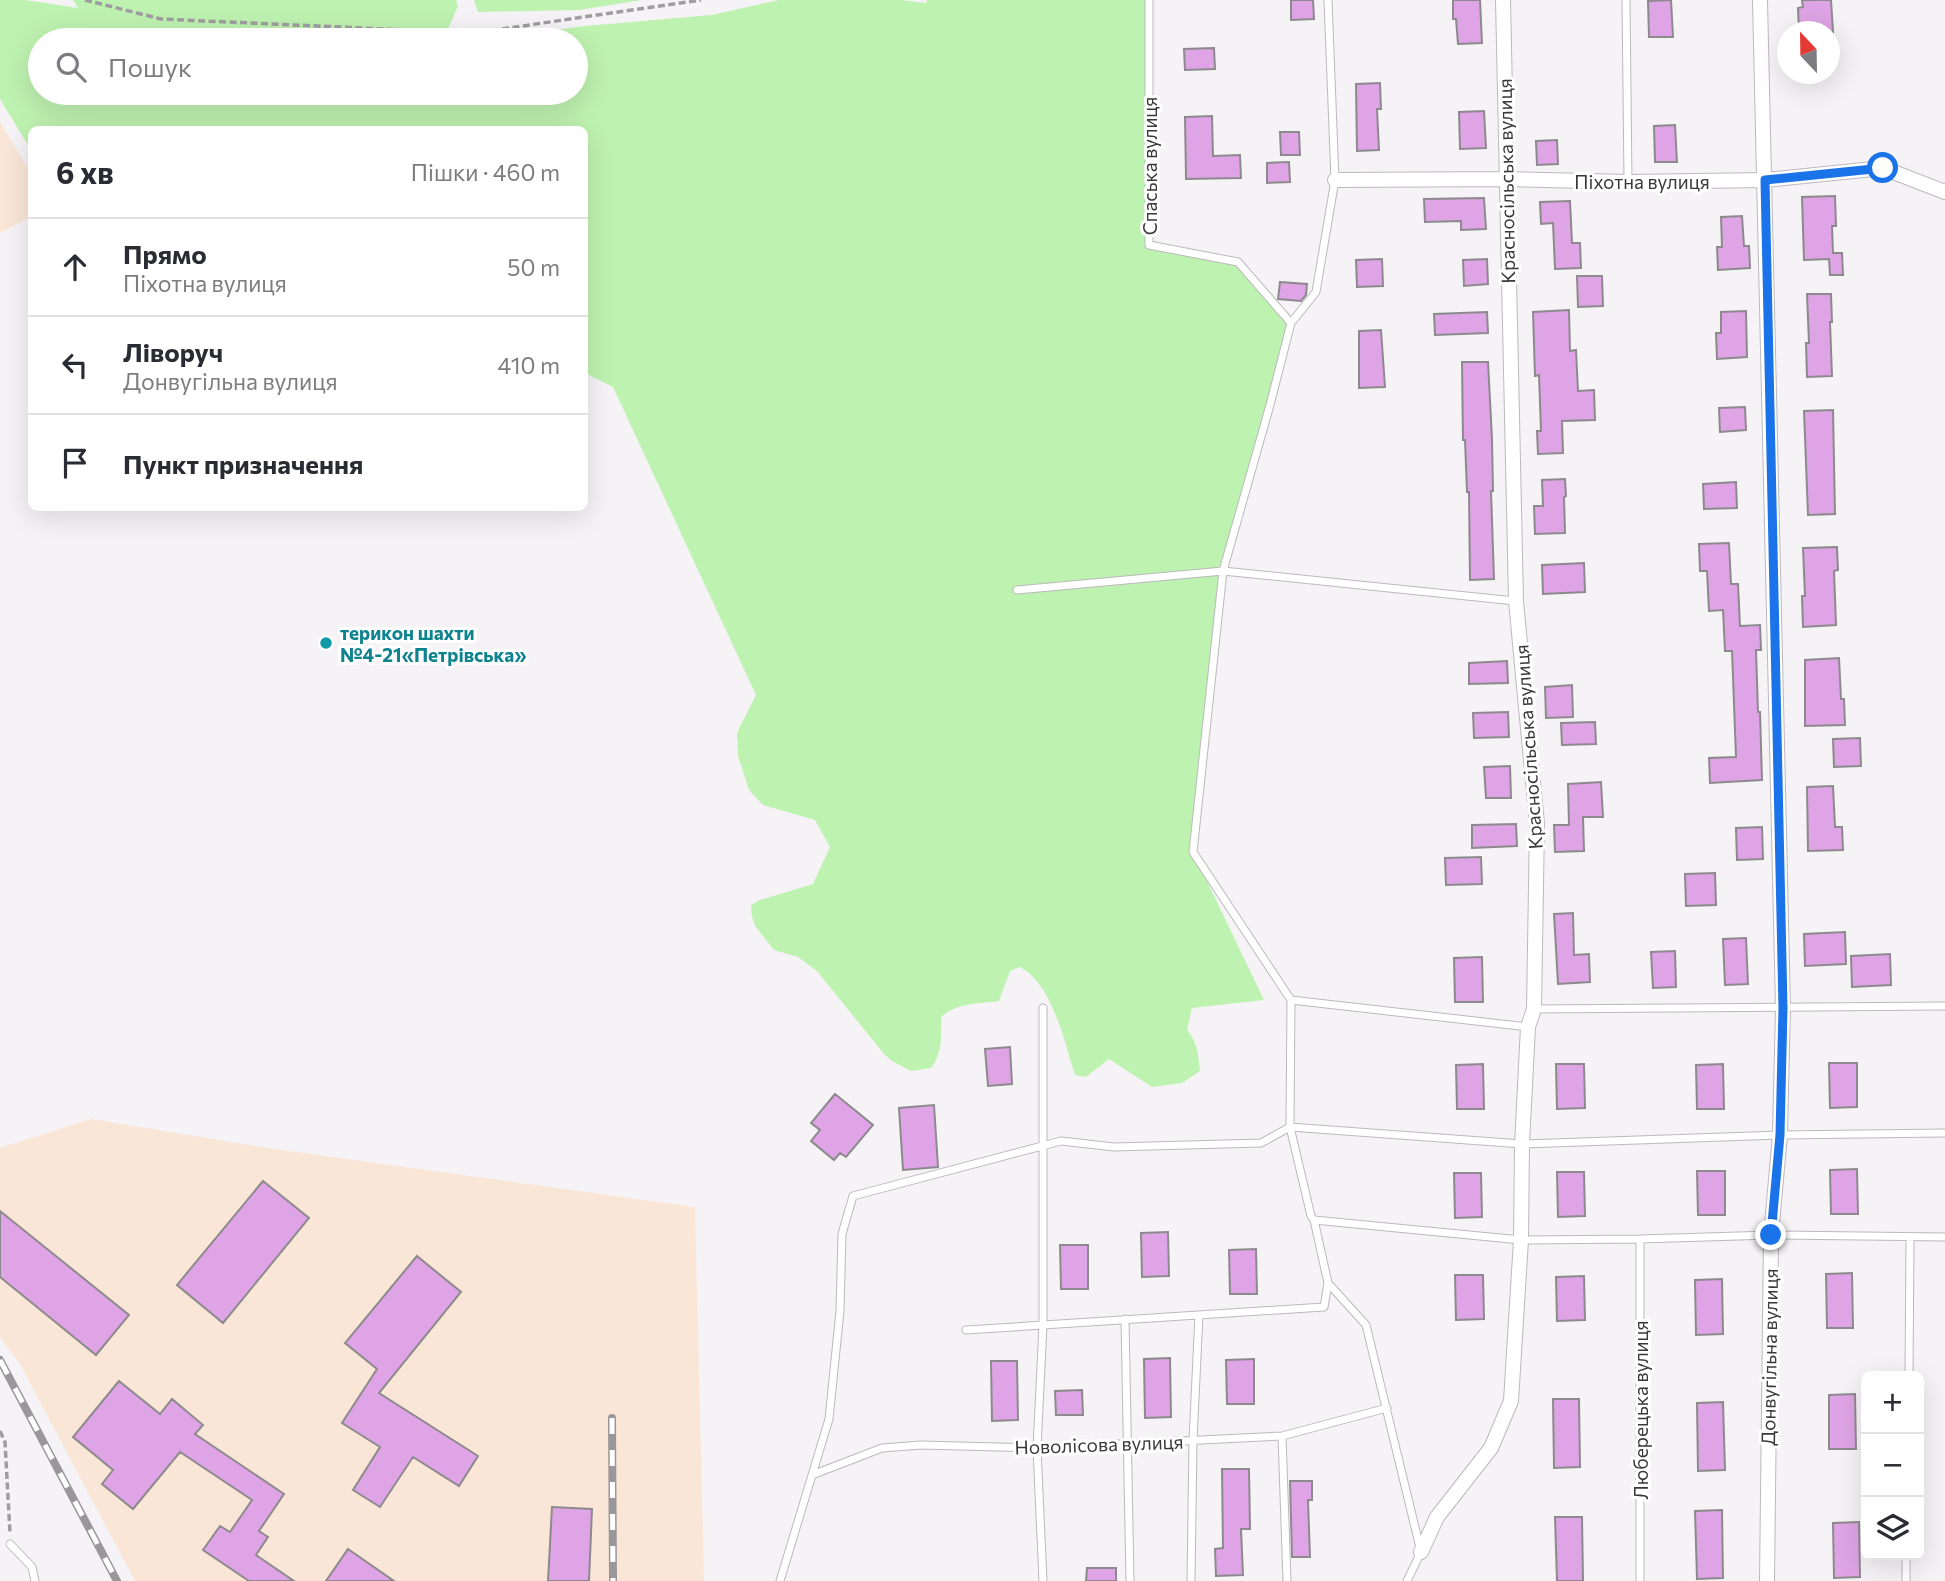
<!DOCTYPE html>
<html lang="uk">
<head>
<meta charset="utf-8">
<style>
	body { margin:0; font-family:Commissioner,sans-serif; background:#f2f2f3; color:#2b2b33 }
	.controls { position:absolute; right:21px; bottom:21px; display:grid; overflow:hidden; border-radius:10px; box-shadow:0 7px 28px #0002 }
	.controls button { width:63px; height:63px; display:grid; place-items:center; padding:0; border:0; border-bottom:2px solid #e1e1e2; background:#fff; color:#2b2b33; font:35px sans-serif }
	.compass { position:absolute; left:1777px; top:21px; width:63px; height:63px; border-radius:50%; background:#fff; box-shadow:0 7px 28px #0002; rotate:338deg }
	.stop { position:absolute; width:21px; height:21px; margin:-16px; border:5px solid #1a73e8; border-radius:50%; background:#fff }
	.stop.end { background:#1a73e8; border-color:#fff; box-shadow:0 2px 7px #0008 }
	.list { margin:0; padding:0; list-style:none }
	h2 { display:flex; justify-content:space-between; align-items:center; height:91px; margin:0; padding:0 28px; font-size:30px }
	h2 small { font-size:23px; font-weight:400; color:#7c7c81 }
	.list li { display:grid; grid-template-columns:46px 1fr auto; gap:21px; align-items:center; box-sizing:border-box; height:98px; padding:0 28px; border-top:2px solid #e1e1e2 }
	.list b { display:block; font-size:26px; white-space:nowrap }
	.list p { margin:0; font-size:23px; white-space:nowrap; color:#7c7c81 }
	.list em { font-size:23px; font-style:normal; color:#7c7c81 }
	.icon { flex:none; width:38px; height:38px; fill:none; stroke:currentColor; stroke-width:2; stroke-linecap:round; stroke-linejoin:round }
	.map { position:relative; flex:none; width:1945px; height:1581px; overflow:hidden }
	.search { position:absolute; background:#fff; box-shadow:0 7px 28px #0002; left:28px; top:28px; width:560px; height:77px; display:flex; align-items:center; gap:18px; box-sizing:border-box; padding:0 24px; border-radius:38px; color:#7c7c81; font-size:26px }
	.panel { position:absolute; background:#fff; box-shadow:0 7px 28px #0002; left:28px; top:126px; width:560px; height:385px; border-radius:10px }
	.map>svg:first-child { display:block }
</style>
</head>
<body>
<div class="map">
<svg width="1945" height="1581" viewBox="0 0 1945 1581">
	<rect width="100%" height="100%" fill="#f6f3f6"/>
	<path fill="#fae6d7" d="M0 122 32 175 31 217 0 233Z
		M91 1119 267 1148 695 1207 704 1581H135L20 1364 0 1337V1148Z"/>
	<path fill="#bef2b0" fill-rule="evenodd" d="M0 0H25L78 8 73 0H456L458 6 443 40H481L585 26 712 15 779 0H900L926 3 927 0H1149V244L1238 262 1291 323 1223 571 1193 852 1264 1000 1192 1008 1187 1030C1198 1043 1198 1055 1200 1071L1182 1083 1152 1087 1109 1059 1086 1077 1075 1075C1064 1041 1053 985 1020 967L1010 971 999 1001C979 1004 955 1002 941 1018 941 1037 943 1052 931 1068L911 1071 892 1061 884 1054 817 971 798 957 774 950 755 926 752 916 751 905 760 900 813 884 830 847 815 820 763 805 749 790 738 756 737 733 756 695 613 387 585 373 584 130H32L31 150 0 99ZM40 40H576V93H40Z
		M474 0H642L579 10 478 12Z"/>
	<path fill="#dea4e5" stroke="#8d8a8d" stroke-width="2" d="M1291 0H1313L1314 19 1291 20Z
		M1453 0H1480L1482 43 1458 44 1456 19H1453Z
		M1671 0 1673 37H1649L1648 1Z
		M1802 0H1831L1833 32 1799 31 1798 8 1803 7Z
		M1214 48 1215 69 1185 70 1184 49Z
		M1380 83 1381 109H1377L1379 150 1357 151 1356 84Z
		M1484 111 1486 148 1460 149 1459 112Z
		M1212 116 1213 156 1240 155 1241 178 1186 179 1185 117Z
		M1675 125 1677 162H1655L1654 126Z
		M1280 132H1299L1300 155H1281Z
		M1557 140 1558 164 1537 165 1536 141Z
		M1289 162 1290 182 1267 183V163Z
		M1835 196 1836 226H1832L1833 253H1842L1843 275H1830L1829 259 1804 260 1802 197Z
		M1484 198 1486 229 1461 230V221L1425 222 1424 199Z
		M1570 201 1572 243H1580L1581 268 1555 269 1553 223 1541 224 1540 202Z
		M1742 216 1744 246H1749L1750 268 1718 270 1717 247H1722L1721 217Z
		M1382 259 1383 286 1357 287 1356 260Z
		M1487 259 1488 284 1464 286 1463 260Z
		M1577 276H1602L1603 306 1578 307Z
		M1280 282 1307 284 1306 295 1301 301 1278 299Z
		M1807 294H1831L1832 322H1830L1832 376 1807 377 1806 343H1809Z
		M1569 310 1570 351 1576 350 1578 391 1594 390 1595 420 1562 421 1563 453 1538 454 1537 431H1541L1539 375 1535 376 1533 312Z
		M1746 311 1747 357 1717 359 1716 333H1721V312Z
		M1487 312 1488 333 1435 335 1434 314Z
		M1381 330 1385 387 1359 388V331Z
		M1462 362H1488L1492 439 1493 491H1491L1494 579 1470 580 1469 492H1467L1465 440H1463Z
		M1745 407 1746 430 1720 432 1719 408Z
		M1833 410 1835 514 1808 515 1804 411Z
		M1565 479 1566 496 1564 497 1565 533 1535 534 1534 506H1543L1542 480Z
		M1736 482 1737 508 1704 509 1703 484Z
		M1729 543 1731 584H1738L1740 626 1760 625 1761 650H1756L1758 712H1760L1762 780 1710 783 1709 758 1736 757 1732 651H1725L1723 610 1709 611 1707 571H1700L1699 544Z
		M1837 547 1838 570 1834 571 1836 625 1803 627 1802 596H1805L1803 548Z
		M1584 563 1585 592 1543 594 1542 565Z
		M1839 658 1841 699H1844L1845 725 1805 726V660Z
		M1507 661 1508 683 1469 684V663Z
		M1572 685 1573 717 1546 718 1545 687Z
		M1508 712 1509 737 1474 738 1473 713Z
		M1595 722 1596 744 1562 745 1561 723Z
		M1860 738 1861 766 1834 767 1833 739Z
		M1510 766 1511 798H1486L1484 767Z
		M1601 782 1603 817H1583L1584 851 1555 852 1554 825H1569L1568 784Z
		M1833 786 1835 827H1842L1843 850 1808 851 1807 787Z
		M1516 824 1517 846 1472 848V825Z
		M1762 827 1763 859 1737 860 1736 828Z
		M1481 857 1482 884 1446 885 1445 858Z
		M1715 873 1716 905 1686 906 1685 874Z
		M1573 913 1574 955 1589 954 1590 982 1558 984 1554 914Z
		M1845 932 1846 964 1805 966 1804 934Z
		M1746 938 1748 984 1725 985 1723 939Z
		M1675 951 1676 987 1653 988 1651 952Z
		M1890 954 1891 985 1852 987 1851 956Z
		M1482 957 1483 1002H1455L1454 958Z
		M1010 1047 1012 1084 988 1086 985 1049Z
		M1829 1063H1857V1107L1830 1108Z
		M1483 1064 1484 1109H1457L1456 1065Z
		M1556 1064H1584L1585 1108 1557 1109Z
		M1723 1064 1724 1109H1697L1696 1065Z
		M835 1094 873 1125 846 1157 840 1153 834 1160 811 1141 820 1130 811 1123Z
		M934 1105 938 1167 903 1170 899 1108Z
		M1857 1169 1858 1214H1831L1830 1170Z
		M1697 1171H1725V1215H1698Z
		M1557 1172H1584L1585 1216 1558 1217Z
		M1454 1173H1481L1482 1217 1455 1218Z
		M263 1181 309 1218 223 1323 177 1285Z
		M0 1211 129 1315 96 1355 0 1277Z
		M1168 1232 1169 1276 1142 1277 1141 1233Z
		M1060 1245H1088V1289H1061Z
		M1256 1249 1257 1294H1230L1229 1250Z
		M417 1256 461 1292 379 1393 478 1456 459 1486 413 1457 380 1507 353 1490 380 1447 342 1423 377 1369 345 1343Z
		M1852 1273 1853 1328H1827L1826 1274Z
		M1455 1275H1483L1484 1319 1456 1320Z
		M1584 1276 1585 1320 1557 1321 1556 1277Z
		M1722 1279 1723 1334 1696 1335 1695 1280Z
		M1170 1358 1171 1417 1145 1418 1144 1359Z
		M1254 1359V1404H1227L1226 1360Z
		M991 1361H1017L1018 1420 992 1421Z
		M119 1381 160 1414 172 1399 203 1425 195 1434 284 1494 259 1531 268 1537 256 1555 294 1581H249L203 1550 220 1526 230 1532 252 1500 180 1452 133 1509 102 1484 113 1470 73 1437Z
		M1082 1390 1083 1415H1056L1055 1391Z
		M1855 1394 1856 1449H1829V1395Z
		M1553 1399H1579L1580 1467 1554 1468Z
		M1723 1402 1725 1470 1698 1471 1697 1403Z
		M1222 1469H1249L1250 1529H1241L1243 1575 1216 1576 1215 1549 1223 1548Z
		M1290 1481H1312V1500H1308L1310 1557H1292Z
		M552 1507 592 1509 589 1581H548Z
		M1722 1510 1723 1578 1697 1579 1695 1511Z
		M1555 1517H1582L1583 1581H1557Z
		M1859 1522 1860 1577 1834 1578 1833 1523Z
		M348 1549 394 1581H326Z
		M1087 1568H1116V1581H1086Z"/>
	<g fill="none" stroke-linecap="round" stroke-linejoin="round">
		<defs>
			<path id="service" d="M1149 0V245L1238 262 1291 323 1270 405 1223 571 1193 852 1291 1000 1290 1127 1311 1216 1314 1220 1328 1283 1366 1325 1421 1552 1407 1581
				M1626 0 1628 181
				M1291 323 1316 292 1335 180 1328 0
				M1017 590 1223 571 1515 601
				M1291 1000 1528 1027
				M1534 1009 1945 1006
				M1314 1220 1521 1240 1640 1239 1771 1235 1945 1237
				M1640 1239V1581
				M1125 1319 1130 1581
				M966 1330 1324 1307 1328 1283
				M1909 1376 1910 1237
				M1282 1436 1287 1581
				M812 1475 882 1448 921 1445 1037 1448 1282 1436 1387 1408
				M10 1544 32 1567 35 1581
				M780 1581 829 1419 840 1311 842 1234 853 1196 1061 1141 1114 1147 1261 1143 1290 1127 1522 1144 1780 1135 1945 1133
				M1043 1581 1037 1448 1043 1325V1008
				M1191 1581 1193 1440 1199 1315
				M1906 1581V1555"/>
			<path id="minor" d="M1760 0 1783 1008 1780 1135 1771 1235 1767 1581
				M1335 180 1506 179 1628 182 1765 180 1883 168 1945 192
				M1421 1552 1437 1517 1491 1448 1511 1401 1521 1240 1522 1144 1528 1027 1534 1009 1537 824 1516 601 1503 0"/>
		</defs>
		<use href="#service" stroke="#bcb9bc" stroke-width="9"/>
		<use href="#minor" stroke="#bcb9bc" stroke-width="16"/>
		<path stroke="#9f9d9f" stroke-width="3.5" stroke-dasharray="7 3.5" stroke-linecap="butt" d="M85 0 161 19 474 33 701 0
			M0 1431 5 1442 10 1533"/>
		<use href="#service" stroke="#fff" stroke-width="7"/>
		<use href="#minor" stroke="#fff" stroke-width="14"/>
		<defs>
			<path id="rail" d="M0 1360 117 1581
				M612 1418 613 1581"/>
		</defs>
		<use href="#rail" stroke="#999799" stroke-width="8"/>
		<use href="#rail" stroke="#fff" stroke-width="5" stroke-dasharray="16" stroke-linecap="butt"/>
	</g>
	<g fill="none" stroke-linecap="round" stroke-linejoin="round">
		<path stroke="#1a73e8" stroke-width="9" d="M1771 1235 1780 1135 1783 1008 1765 180 1883 168"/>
	</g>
	<circle fill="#0f9aa8" stroke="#fff" stroke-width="2.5" cx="326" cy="643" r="7"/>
	<g text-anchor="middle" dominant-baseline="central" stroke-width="6" stroke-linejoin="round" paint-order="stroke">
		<g font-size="19" fill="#39383a" stroke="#fff">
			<text transform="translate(1149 166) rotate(-90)">Спаська вулиця</text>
			<text transform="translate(1506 181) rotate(-91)">Красносільська вулиця</text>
			<text x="1642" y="181">Піхотна вулиця</text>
			<text transform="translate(1528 747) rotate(-94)">Красносільська вулиця</text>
			<text transform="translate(1769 1357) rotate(-89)">Донвугільна вулиця</text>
			<text transform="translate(1640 1410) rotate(-90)">Люберецька вулиця</text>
			<text transform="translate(1099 1444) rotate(-2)">Новолісова вулиця</text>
		</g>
		<g font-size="19" font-weight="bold" fill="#0d838f" stroke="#fff" text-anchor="start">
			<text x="340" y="632">терикон шахти<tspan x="340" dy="22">№4-21«Петрівська»</tspan></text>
		</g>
	</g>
</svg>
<div class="controls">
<button>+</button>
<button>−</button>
<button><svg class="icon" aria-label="layers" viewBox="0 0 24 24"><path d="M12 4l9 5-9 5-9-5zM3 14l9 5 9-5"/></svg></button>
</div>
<svg class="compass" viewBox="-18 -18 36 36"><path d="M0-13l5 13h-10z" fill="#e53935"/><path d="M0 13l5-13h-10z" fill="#7c7c81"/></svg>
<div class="stop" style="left:1883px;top:168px"></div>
<div class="stop end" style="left:1771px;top:1235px"></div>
<div class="search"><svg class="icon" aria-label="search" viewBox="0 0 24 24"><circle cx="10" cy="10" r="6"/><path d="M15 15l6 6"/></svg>Пошук</div>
<section class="panel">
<h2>6 хв<small>Пішки · 460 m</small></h2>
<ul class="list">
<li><svg class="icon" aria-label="ahead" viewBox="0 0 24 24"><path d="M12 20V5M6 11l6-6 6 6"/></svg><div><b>Прямо</b><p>Піхотна вулиця</p></div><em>50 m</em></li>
<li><svg class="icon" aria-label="left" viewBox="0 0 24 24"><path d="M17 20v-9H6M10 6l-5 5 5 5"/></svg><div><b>Ліворуч</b><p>Донвугільна вулиця</p></div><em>410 m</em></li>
<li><svg class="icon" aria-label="arrive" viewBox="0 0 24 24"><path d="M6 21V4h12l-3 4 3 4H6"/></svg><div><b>Пункт призначення</b></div></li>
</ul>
</section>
</div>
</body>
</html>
